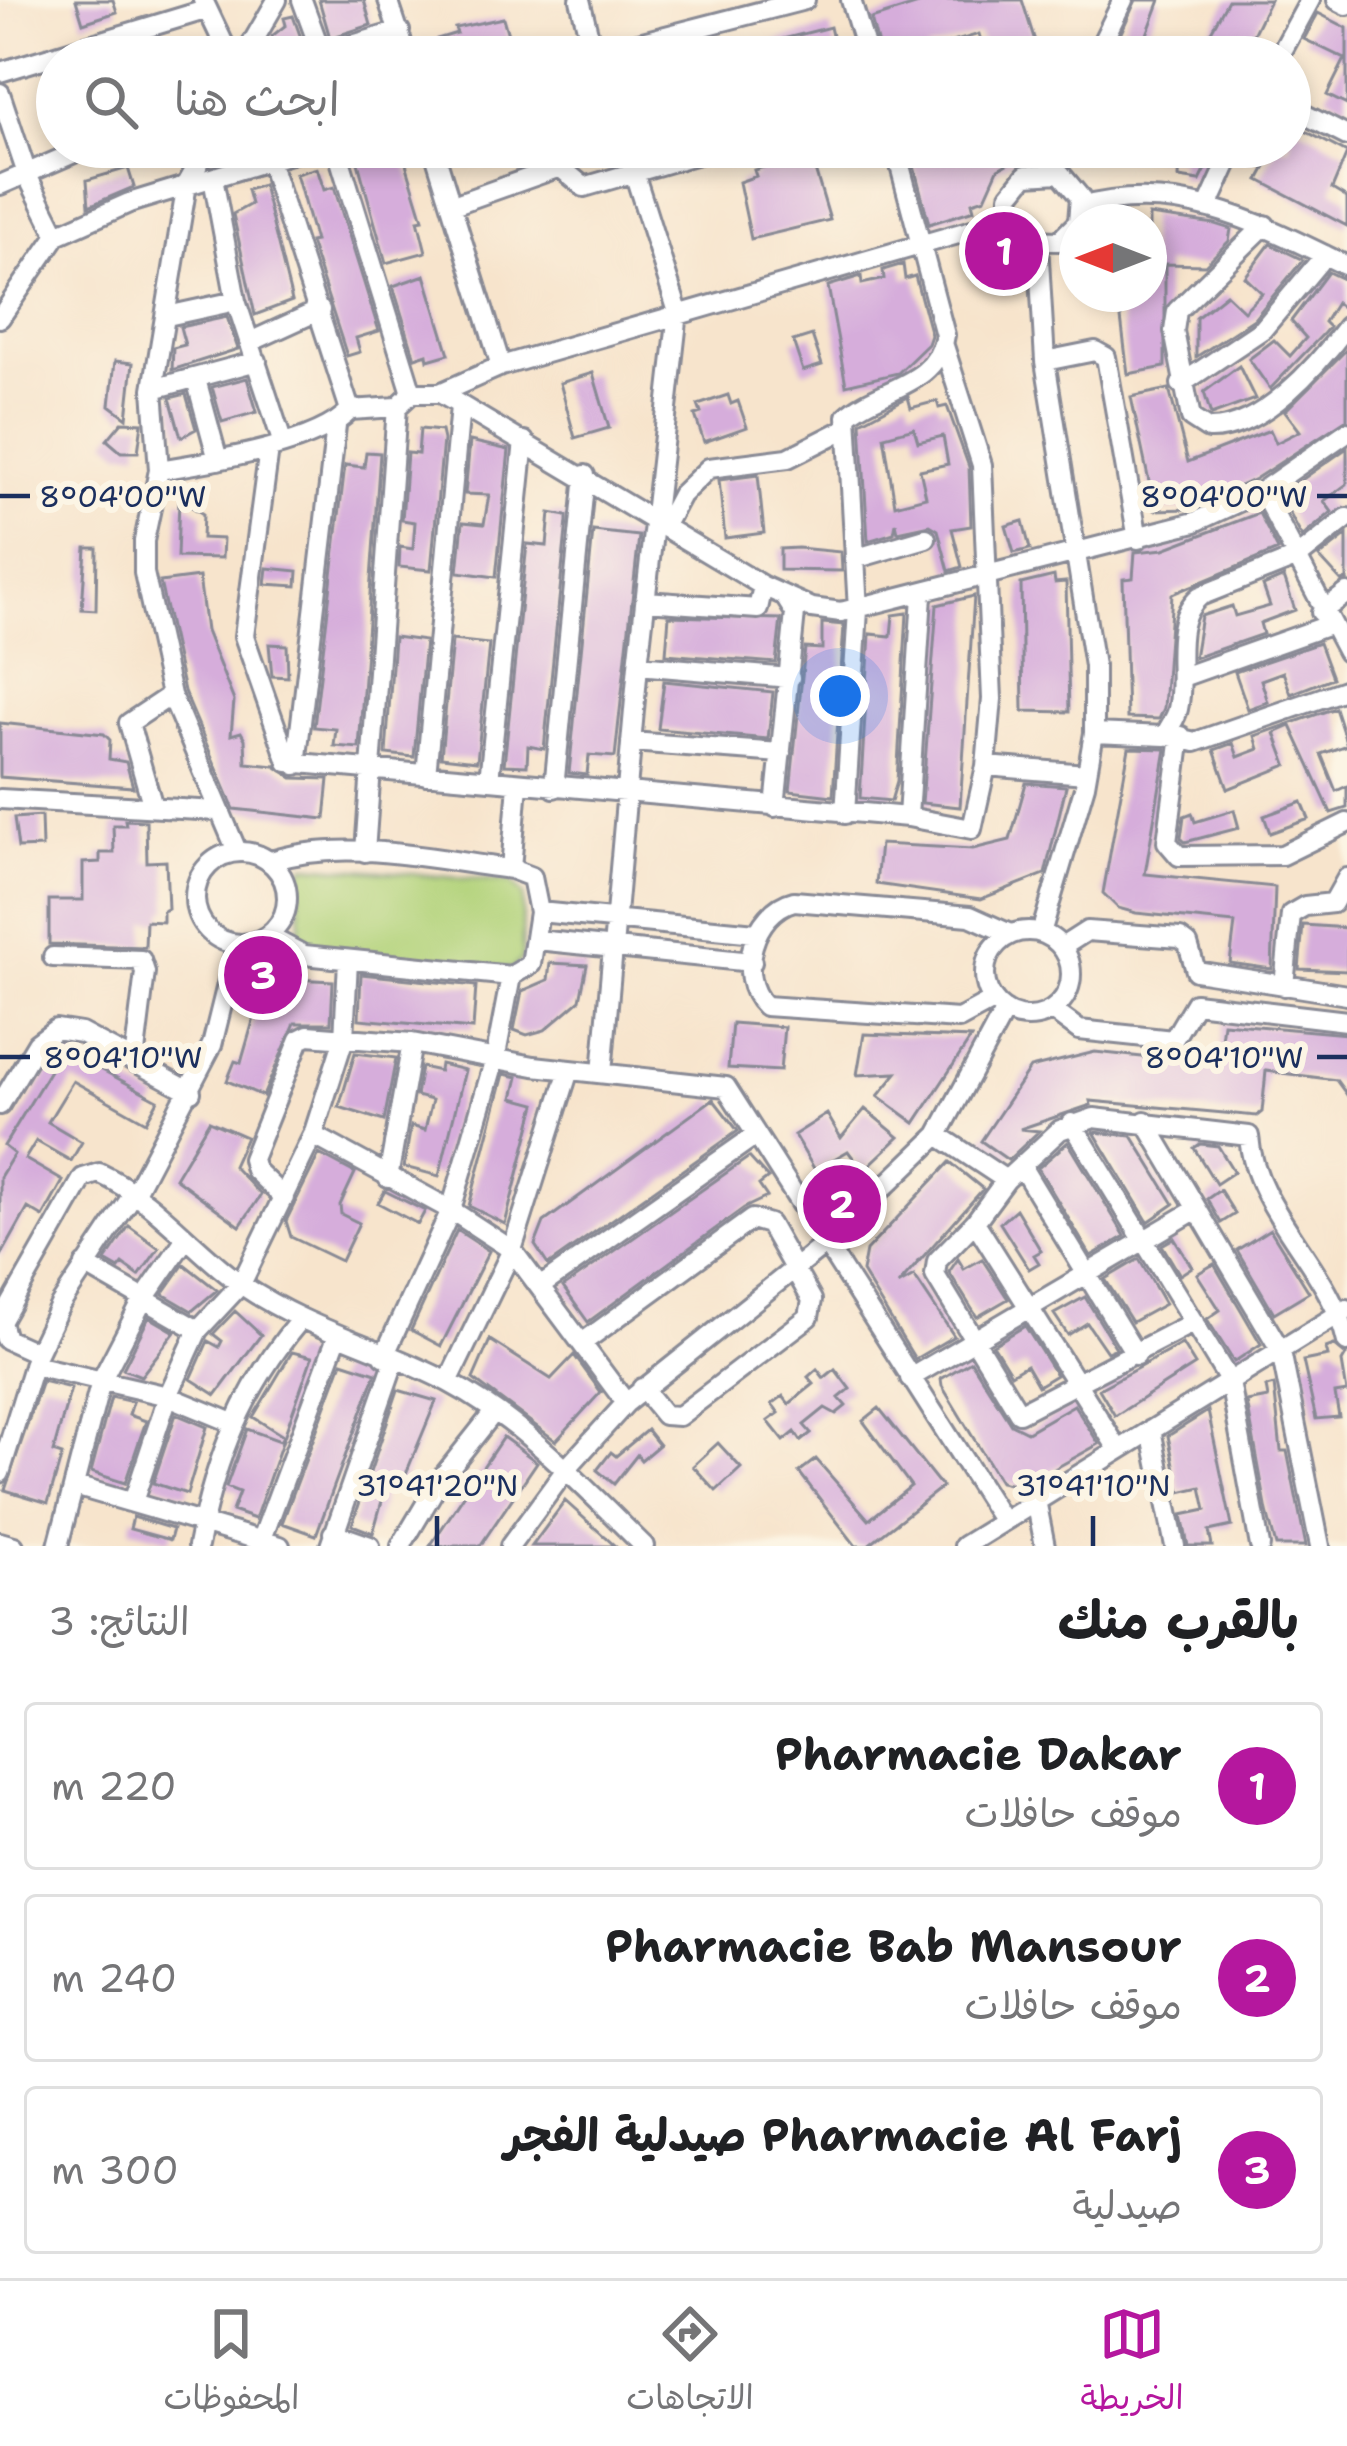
<!DOCTYPE html>
<html lang="ar">
<head>
<meta charset="utf-8">
<style>
	body { margin:0; font-family:"Shantell Sans","Playpen Sans Arabic",sans-serif; background:#f2f2f2; color:#202124; direction:rtl }
	.compass { position:absolute; left:1059px; top:204px; width:108px; height:108px; border-radius:50%; background:#fff; box-shadow:0 6px 18px #0003; rotate:270deg }
	.you { position:absolute; left:840px; top:696px; width:42px; height:42px; margin:-30px; border:9px solid #fff; border-radius:50%; background:#1a73e8; box-shadow:0 0 0 18px #1a73e833 }
	.badge { display:grid; place-items:center; width:78px; height:78px; border-radius:50%; background:#b5179e; color:#fff; font-size:39px; font-weight:700 }
	.pin { position:absolute; translate:-50% -50%; border:6px solid #fff; box-shadow:0 3px 12px #0006 }
	.list { margin:0; padding:0; list-style:none }
	h2 { display:flex; justify-content:space-between; align-items:center; height:156px; margin:0; padding:0 48px; font-size:51px }
	h2 small { font-size:39px; font-weight:400; color:#757577 }
	.list li { display:grid; grid-template-columns:78px 1fr auto; gap:36px; align-items:center; box-sizing:border-box; height:168px; margin:0 24px 24px; padding:0 24px; border:3px solid #e0e0e0; border-radius:12px }
	.list b { display:block; font-size:45px; white-space:nowrap }
	.list p { margin:0; font-size:39px; white-space:nowrap; color:#757577 }
	.list em { font-size:39px; font-style:normal; color:#757577 }
	.icon { flex:none; width:66px; height:66px; fill:none; stroke:currentColor; stroke-width:2; stroke-linecap:round; stroke-linejoin:round }
	.map { position:relative; flex:none; width:1347px; height:1546px; overflow:hidden; direction:ltr }
	.search { position:absolute; background:#fff; box-shadow:0 6px 18px #0003; left:36px; right:36px; top:36px; height:132px; display:flex; align-items:center; gap:30px; box-sizing:border-box; padding:0 42px; border-radius:66px; color:#757577; font-size:45px }
	.sheet { height:732px; background:#fff }
	nav { display:flex; justify-content:space-around; align-items:center; box-sizing:border-box; height:168px; border-top:3px solid #e0e0e0; background:#fff; font-size:33px; color:#757577 }
	nav a { display:grid; justify-items:center; gap:6px }
	nav .on { color:#b5179e }
	.map>svg:first-child { display:block }
</style>
</head>
<body>
<div class="map">
<svg width="1347" height="1546" viewBox="0 0 1347 1546">
	<rect width="100%" height="100%" fill="#fcf5e5"/>
	<filter id="ink" filterUnits="userSpaceOnUse"><feTurbulence type="fractalNoise" baseFrequency=".00833" numOctaves="2"/><feDisplacementMap in="SourceGraphic" scale="24" xChannelSelector="R" yChannelSelector="G"/><feConvolveMatrix kernelMatrix="1 2 1 2 8 2 1 2 1" color-interpolation-filters="sRGB"/></filter>
	<filter id="wash" filterUnits="userSpaceOnUse"><feTurbulence type="fractalNoise" baseFrequency=".004" numOctaves="4" result="noise"/><feDisplacementMap in="SourceGraphic" scale="48" xChannelSelector="R" yChannelSelector="G"/><feGaussianBlur stdDeviation="2.7" result="paint"/><feColorMatrix in="noise" values="0 0 0 0 0 0 0 0 0 0 0 0 0 0 0 0 0 1.4 0 .05"/><feComposite in="paint" operator="in"/></filter>
	<g filter="url(#wash)">
		<rect width="100%" height="100%" fill="#f7e4cc"/>
		<path fill="#b3d37b" stroke="#67816c" stroke-width="3" d="M305 865 510 882 523 895 522 959 512 969 300 948 292 936 301 925 298 879Z"/>
		<g id="blocks">
			<path fill="#d6addb" fill-rule="evenodd" d="M76 0H113L117 12 83 23Z
				M319 0H364L371 25 330 38Z
				M931 0H1022L1040 57H986L979 34 926 50 928 57H881L871 19Z
				M1136 0H1160L1146 37 1184 57H1110Z
				M1228 0H1270L1242 57H1197Z
				M1318 13 1347 28V105L1327 95 1345 59 1304 39Z
				M293 16 304 46 299 55 277 57 272 36 286 25 284 18Z
				M503 18 511 45 472 57H442L437 39 457 33 455 28Z
				M830 27 837 57H728V53Z
				M1290 123 1347 153 1332 189 1347 198V226L1259 180 1277 147H1290Z
				M370 147H401L423 219 418 220 426 252 386 263 355 152Z
				M909 147H1038L998 169 985 198 972 202 974 210 929 224Z
				M1071 147H1121V155L1078 159Z
				M1152 147H1217L1200 181 1179 178 1180 158 1152 157Z
				M810 153 830 220 751 239 739 182 756 176 754 170Z
				M128 168 134 187 89 206 87 180Z
				M317 168 324 190 334 187 379 331 356 338 360 352 347 356 310 242 315 241 296 174Z
				M263 185 292 301 255 315 233 214 251 204 247 190Z
				M1149 215 1215 224 1231 229 1229 241 1205 265 1165 264V367L1128 374 1118 294H1149Z
				M1270 244 1303 260 1254 319 1196 357V318L1226 294 1244 311 1262 293 1245 277Z
				M903 264 905 279 915 276 931 335 928 344 898 373 846 385 828 286 861 276 862 284 884 279 883 270Z
				M1328 272 1347 281V311L1336 303 1324 322 1329 327 1324 333 1270 389 1249 359 1274 340 1290 356 1306 338 1291 321Z
				M425 275 449 354 428 360 427 354 415 358 393 286Z
				M227 317 238 349 172 370 173 348 185 345 180 327Z
				M812 335 822 365 803 371 793 341Z
				M1347 349V419L1255 479 1190 509 1155 510 1131 397 1169 389 1188 462 1270 430 1276 443 1300 431 1285 411Z
				M115 361 133 363 127 418 110 405Z
				M1239 366 1255 399 1211 415 1204 392Z
				M593 373 609 428 575 438 560 383Z
				M247 378 257 412 222 422 212 387Z
				M186 394 196 429 181 437 170 398Z
				M728 395 731 404 738 401 747 427 704 442 695 415 701 413 698 405Z
				M908 397 911 408 937 401 939 408 947 406 969 467 971 526 952 529 962 567 949 571 938 530 930 525 898 532 896 523 894 533 868 541 861 422ZM914 428 918 442 943 436 948 464 920 470 926 497 895 505 884 436Z
				M122 422 142 423 138 452H121L107 440Z
				M420 429 441 431 443 440 431 570 399 567 400 547 413 549 415 522 402 520 407 453 418 454Z
				M470 441 509 450 496 577 458 572 463 522 484 524 489 495 465 494Z
				M1347 448V484L1324 501 1332 512 1302 537 1280 495Z
				M366 452 380 453 359 748 334 746 336 729 314 727 345 465 364 467Z
				M758 475 764 533 725 538 719 480Z
				M179 499 203 514 202 538 223 539 222 558 177 557Z
				M550 513 567 516V521L544 749 528 746 527 766 504 765 527 544 547 546Z
				M1259 513 1278 550 1172 594 1164 708 1159 719 1127 718 1123 579 1133 578 1135 552 1164 549Z
				M1023 521 1030 549 1014 553 1006 526Z
				M593 531 639 536 615 757 589 755 587 775 569 773Z
				M1347 535V580L1341 581 1319 557Z
				M86 548H97L96 610 82 609Z
				M798 548 841 552 842 571 780 570V549Z
				M267 568 298 571 297 586 265 584Z
				M1054 576 1055 583 1066 582 1069 712 1023 711 1021 584Z
				M199 577 206 631 234 701 231 735 241 732 245 739 246 763 275 766 293 778 329 779 325 819 234 809 184 691 160 582Z
				M1284 577 1295 610 1260 623 1263 634 1194 658 1201 616 1232 606 1235 616 1270 606 1263 586Z
				M974 596 960 807 922 803 937 605Z
				M907 613 897 781 891 801 860 798 870 634 891 636 893 615Z
				M669 616 781 619 776 663 666 654Z
				M822 623 844 625 833 796 790 791 805 648 822 649Z
				M394 637 425 641 414 757 386 754Z
				M452 640 489 644 477 761 441 757Z
				M1319 643 1332 678 1291 694 1283 672 1261 680 1268 702 1248 709 1235 672Z
				M269 644 287 645 288 677 272 676Z
				M664 681 773 692 768 739 658 729Z
				M1335 708 1347 745 1321 754 1336 791 1347 786V808L1331 813 1291 726 1275 733 1287 765 1228 789 1214 750 1233 743 1238 757 1259 749 1255 736Z
				M0 723 104 734 110 740 109 759 126 762 133 787 0 777Z
				M1129 748 1166 749 1145 874 1275 887 1272 969 1230 963 1235 923 1136 913 1118 908 1103 893Z
				M1026 783 1066 786 1045 874 981 899 876 884 880 844 973 849 1010 840Z
				M1302 802 1309 819 1270 833 1264 816Z
				M1234 810 1239 828 1185 842 1181 838 1184 816 1192 813 1195 822Z
				M41 816 42 847 18 848 14 818Z
				M125 820 146 821 147 862 166 861 168 909 163 911V922L146 921 145 947 49 944V900H83V863L100 862V853H114L113 825H126Z
				M1303 925 1347 928V971L1299 969Z
				M550 963 587 965 580 1000 545 1030 527 1035 514 1030 522 991 548 980Z
				M361 974 476 986 473 1029 359 1019Z
				M292 979 333 981 331 1023H295L263 1096 227 1081 235 1061 241 1063 258 1004 274 984Z
				M732 1023 784 1027 780 1071 728 1068Z
				M1223 1023 1347 1034V1095L1336 1080 1266 1071 1262 1112 1257 1116 1090 1101 1091 1105 1020 1129 1039 1131 1008 1160 981 1141 1030 1068 1095 1052 1218 1065Z
				M864 1034 971 1038 915 1123 878 1096 897 1073 857 1075Z
				M63 1049 158 1100 146 1122 73 1081 48 1122 82 1142 71 1161 36 1141 25 1159 63 1181 43 1217 28 1208 0 1258V1177L14 1154 4 1146Z
				M355 1053 396 1058 384 1121 339 1107Z
				M440 1064 465 1070 439 1176 404 1167 411 1126 425 1130 432 1100 416 1096 421 1067 439 1071Z
				M504 1074 518 1077 513 1098 536 1104 505 1224 469 1206Z
				M713 1099 738 1131 548 1265 535 1245 544 1222Z
				M865 1109 899 1137 863 1171 848 1151 815 1170 794 1135 827 1114 841 1138Z
				M209 1121 246 1137 233 1166 261 1195 240 1226 175 1178Z
				M1094 1132 1132 1136 1174 1204 1148 1222Z
				M1068 1142 1125 1236 1091 1256 1038 1168Z
				M1200 1144 1218 1146 1234 1172 1216 1184 1194 1148Z
				M319 1154 355 1173 340 1205 341 1214 359 1223 341 1261 291 1237 286 1221Z
				M749 1157 768 1178 759 1185 767 1197 744 1208 588 1322 563 1287Z
				M950 1162 983 1189 898 1285 914 1276 954 1336 915 1359 862 1272 866 1251Z
				M1220 1190 1235 1214 1221 1223 1207 1199Z
				M385 1191 425 1211 418 1224 378 1203Z
				M1016 1209 1041 1251 1034 1255 1039 1263 1029 1269 1000 1223Z
				M129 1226 159 1248 139 1276 123 1264 119 1269 105 1261Z
				M1270 1229 1309 1292 1274 1313 1237 1250Z
				M457 1230 489 1251 441 1346 411 1330Z
				M1174 1238 1192 1267 1180 1275 1162 1245Z
				M958 1259 964 1269 982 1259 1008 1299 977 1317 949 1272Z
				M1139 1259 1165 1304 1132 1322 1105 1279Z
				M184 1264 217 1290 192 1311 163 1294Z
				M1214 1264 1261 1344 1234 1362 1207 1319 1220 1310 1197 1274Z
				M1085 1297 1116 1348 1107 1352 1087 1323 1068 1335 1054 1314Z
				M235 1311 261 1335 216 1395 191 1379 208 1341 219 1347 222 1341 213 1334Z
				M149 1317 175 1332 141 1376 123 1369Z
				M1025 1326 1056 1375 1038 1386 1026 1365 1011 1374 993 1345Z
				M490 1340 551 1379 574 1355 601 1392 556 1441 473 1379Z
				M1182 1344 1195 1365 1115 1416 1099 1389Z
				M1334 1345 1346 1355 1342 1362 1347 1392 1335 1394 1339 1417 1316 1419 1303 1361 1328 1356 1326 1348Z
				M292 1352 312 1357 255 1519 232 1511 239 1492 226 1487 247 1429 280 1441 283 1436 253 1417Z
				M971 1361 1011 1424 1027 1432 1074 1405 1099 1444 1022 1487 1000 1482 942 1386 941 1379Z
				M342 1362 376 1373 316 1535 282 1523Z
				M817 1369 824 1378 835 1369 850 1389 839 1398 846 1406 836 1414 825 1408 804 1425 811 1433 801 1441 795 1432 784 1441 768 1421 779 1413 772 1404 783 1396 789 1404 814 1384 808 1377Z
				M42 1381 71 1388 53 1452 62 1455 48 1503 5 1490Z
				M1274 1385 1281 1451H1287L1306 1546H1276L1267 1512 1247 1402 1268 1398 1266 1387Z
				M398 1390 436 1401 400 1488 387 1483 373 1533 352 1525Z
				M111 1397 133 1402 129 1415 146 1421 125 1483 91 1472Z
				M879 1408 942 1487 867 1546H856L799 1472 816 1459 869 1520 911 1486 863 1421Z
				M1208 1411 1232 1526 1209 1531 1212 1546H1188L1182 1515 1206 1510 1201 1487 1180 1492 1168 1436Z
				M176 1414 207 1427 187 1494 153 1483Z
				M647 1430 659 1445 641 1460 637 1455 614 1484 597 1470 611 1452 616 1456Z
				M503 1437 537 1462 480 1546H430Z
				M718 1443 741 1468 716 1491 693 1466Z
				M565 1501 615 1546H532Z
				M133 1517 173 1529 170 1540 130 1529Z"/>
		</g>
	</g>
	<g filter="url(#ink)">
		<use href="#blocks" fill-opacity="0" stroke="#898a95" stroke-width="3"/>
		<g fill="none" stroke-linecap="round" stroke-linejoin="round">
			<defs>
				<path id="minor" d="M203 0 230 57
					M302 0 322 55
					M388 0 407 57
					M580 0 594 57
					M851 0 868 57
					M1337 0 1347 5
					M244 57 277 0
					M312 57 400 31
					M584 57 805 0
					M1095 57 1123 0
					M1279 57 1310 0
					M0 72 205 10
					M0 93 28 177 57 235
					M1290 107 1347 136
					M208 147 187 184 153 389 159 470 144 541V573L171 695 237 851
					M336 147 412 393
					M433 147 501 366
					M269 160 350 410
					M1050 170 1058 147
					M213 178 236 301 282 441
					M0 185 88 147
					M1209 204 1235 147
					M453 205 560 167 584 187 698 154 703 147
					M1081 207C1180 180 1261 224 1347 266
					M1077 223 1059 241 1029 240 1010 219V195L1026 175 1060 173 1080 197 1078 222
					M1265 225 1177 311 1174 331 1191 418 1208 429C1261 431 1318 365 1347 326
					M1038 243 1045 361 1094 666V733L1085 785 1041 933
					M167 316 236 301
					M0 318 57 235 129 203 313 147
					M250 342 320 310
					M1045 361 1095 351 1106 357 1138 539
					M196 379 218 460
					M1181 384 1263 329 1325 255
					M153 389 257 361
					M440 393 763 586 812 608 841 612 1195 522 1262 491 1347 432
					M269 449 244 636 288 762 908 817 972 829 986 766 992 699 982 465 944 346
					M159 470C208 462 318 446 350 410L397 407 412 393H440L501 366 1010 219
					M1262 491 1347 652
					M664 527 681 495 709 468 788 458 847 428
					M854 559 926 538
					M646 601 758 609 763 586
					M1321 612 1347 593
					M638 665 790 678
					M1182 677 1329 625
					M1094 733 1165 736C1169 726 1176 719 1178 709 1187 672 1168 623 1200 596L1298 557 1347 518
					M1170 736 1195 742 1347 689
					M1181 736 1167 842 1179 856 1282 855 1347 823
					M631 742 781 753
					M296 765 336 426
					M986 766 1086 774
					M426 775 460 406
					M489 780 524 441
					M554 788 585 475
					M0 799 217 811
					M153 807 129 723 171 695
					M775 807 795 613 785 597
					M845 814 858 610 847 416C877 388 937 387 945 335L895 147
					M908 817 922 595
					M195 898a46 46 0 1 1 92 0a46 46 0 1 1-92 0Z
					M365 852 397 407
					M511 869 518 784
					M539 912 756 933
					M985 974a43 43 0 1 1 86 0a43 43 0 1 1-86 0Z
					M268 936 304 955 511 976 531 964 539 912 532 877 511 869C434 860 346 837 271 861
					M537 940 752 962
					M1062 947 1087 931 1180 938 1188 944 1196 971 1347 995
					M53 957 141 960 145 972 134 1061
					M1284 986 1291 914 1305 906 1333 903 1347 878
					M994 1000 959 1019 765 1006C734 976 754 911 794 901L970 916 1010 934
					M1052 1010 1079 1030 1173 1040 1195 1003 1347 1021
					M602 1073 638 665 678 312 626 147
					M0 1105 37 1043 56 1029 81 1033 191 1092
					M1145 1121 1281 1351 1320 1546
					M1072 1123 1230 1382 1260 1546
					M313 1135 451 1210 512 1250 626 1403
					M938 1135 1006 1180 1060 1130 1094 1118 1249 1136C1254 1211 1331 1268 1347 1342
					M1021 1166 1136 1355
					M388 1178 412 1043
					M1006 1180 975 1222 1118 1449
					M284 1198 255 1170 252 1159 300 1039 308 1035 412 1043 534 1066 726 1087 1002 1520
					M975 1222 937 1261 935 1275 1019 1413 1194 1322
					M85 1265 198 1330
					M541 1286 753 1137
					M582 1343 752 1219 769 1224 812 1300 809 1317 679 1416 664 1415 642 1388
					M37 1353 6 1339 1 1322 83 1178 99 1173C155 1199 192 1249 242 1285 307 1329 380 1347 448 1382 524 1422 584 1487 644 1546
					M384 1356 451 1210 496 1055 511 976
					M33 1365 168 1396 231 1422
					M910 1378 1197 1209
					M448 1382 512 1250 569 1070
					M1151 1430 1175 1546
					M0 1473 37 1353 60 1305 136 1190 212 1045 237 944
					M75 1486 280 1546
					M1036 1500 1045 1546
					M133 1502 168 1396 198 1330 241 1284 313 1135 344 1038 348 961
					M333 1533 370 1546
					M262 1539 337 1337
					M0 1542 14 1546
					M58 1546 101 1381 143 1300 186 1238
					M198 1546C215 1458 243 1388 300 1320
					M330 1546 394 1362
					M401 1546 440 1480 494 1412
					M510 1546 567 1468 626 1403 823 1246 938 1135 1005 1010
					M964 1546 1347 1309"/>
			</defs>
			<use href="#minor" stroke="#898a95" stroke-width="24"/>
			<use href="#minor" stroke="#fff" stroke-width="18"/>
		</g>
	</g>
	<path fill="none" stroke="#1b2f5e" stroke-width="4.5" d="M0 496H30M1317 496H1347M0 1057H30M1317 1057H1347M437 1516V1546M1093 1516V1546"/>
	<g font-size="30" text-anchor="middle" fill="#1b2f5e" stroke="#fcf5e5" stroke-width="12" stroke-linejoin="round" paint-order="stroke">
		<text x="1224" y="507">8°04'00"W</text>
		<text x="123" y="507">8°04'00"W</text>
		<text x="1224" y="1068">8°04'10"W</text>
		<text x="123" y="1068">8°04'10"W</text>
		<text x="437" y="1496">31°41'20"N</text>
		<text x="1093" y="1496">31°41'10"N</text>
	</g>
</svg>
<svg class="compass" viewBox="-18 -18 36 36"><path d="M0-13l5 13h-10z" fill="#e53935"/><path d="M0 13l5-13h-10z" fill="#757577"/></svg>
<div class="you"></div>
<div class="pin badge" style="left:1004px;top:251px">1</div>
<div class="pin badge" style="left:842px;top:1204px">2</div>
<div class="pin badge" style="left:263px;top:975px">3</div>
<div class="search"><svg class="icon" aria-label="search" viewBox="0 0 24 24"><circle cx="10" cy="10" r="6"/><path d="M15 15l6 6"/></svg>ابحث هنا</div>
</div>
<section class="sheet">
<h2>بالقرب منك<small>النتائج: 3</small></h2>
<ul class="list">
<li><span class="badge">1</span><div><b>Pharmacie Dakar</b><p>موقف حافلات</p></div><em>220 m</em></li>
<li><span class="badge">2</span><div><b>Pharmacie Bab Mansour</b><p>موقف حافلات</p></div><em>240 m</em></li>
<li><span class="badge">3</span><div><b>Pharmacie Al Farj صيدلية الفجر</b><p>صيدلية</p></div><em>300 m</em></li>
</ul>
</section>
<nav>
<a class="on"><svg class="icon" aria-label="map" viewBox="0 0 24 24"><path d="M3 6l6-2 6 2 6-2v14l-6 2-6-2-6 2zM9 4v14M15 6v14"/></svg>الخريطة</a>
<a><svg class="icon" aria-label="directions" viewBox="0 0 24 24"><path d="M12 3l9 9-9 9-9-9zM9 14v-3h6M13 9l2 2-2 2"/></svg>الاتجاهات</a>
<a><svg class="icon" aria-label="saved" viewBox="0 0 24 24"><path d="M7 4h10v16l-5-4-5 4z"/></svg>المحفوظات</a>
</nav>
</body>
</html>
